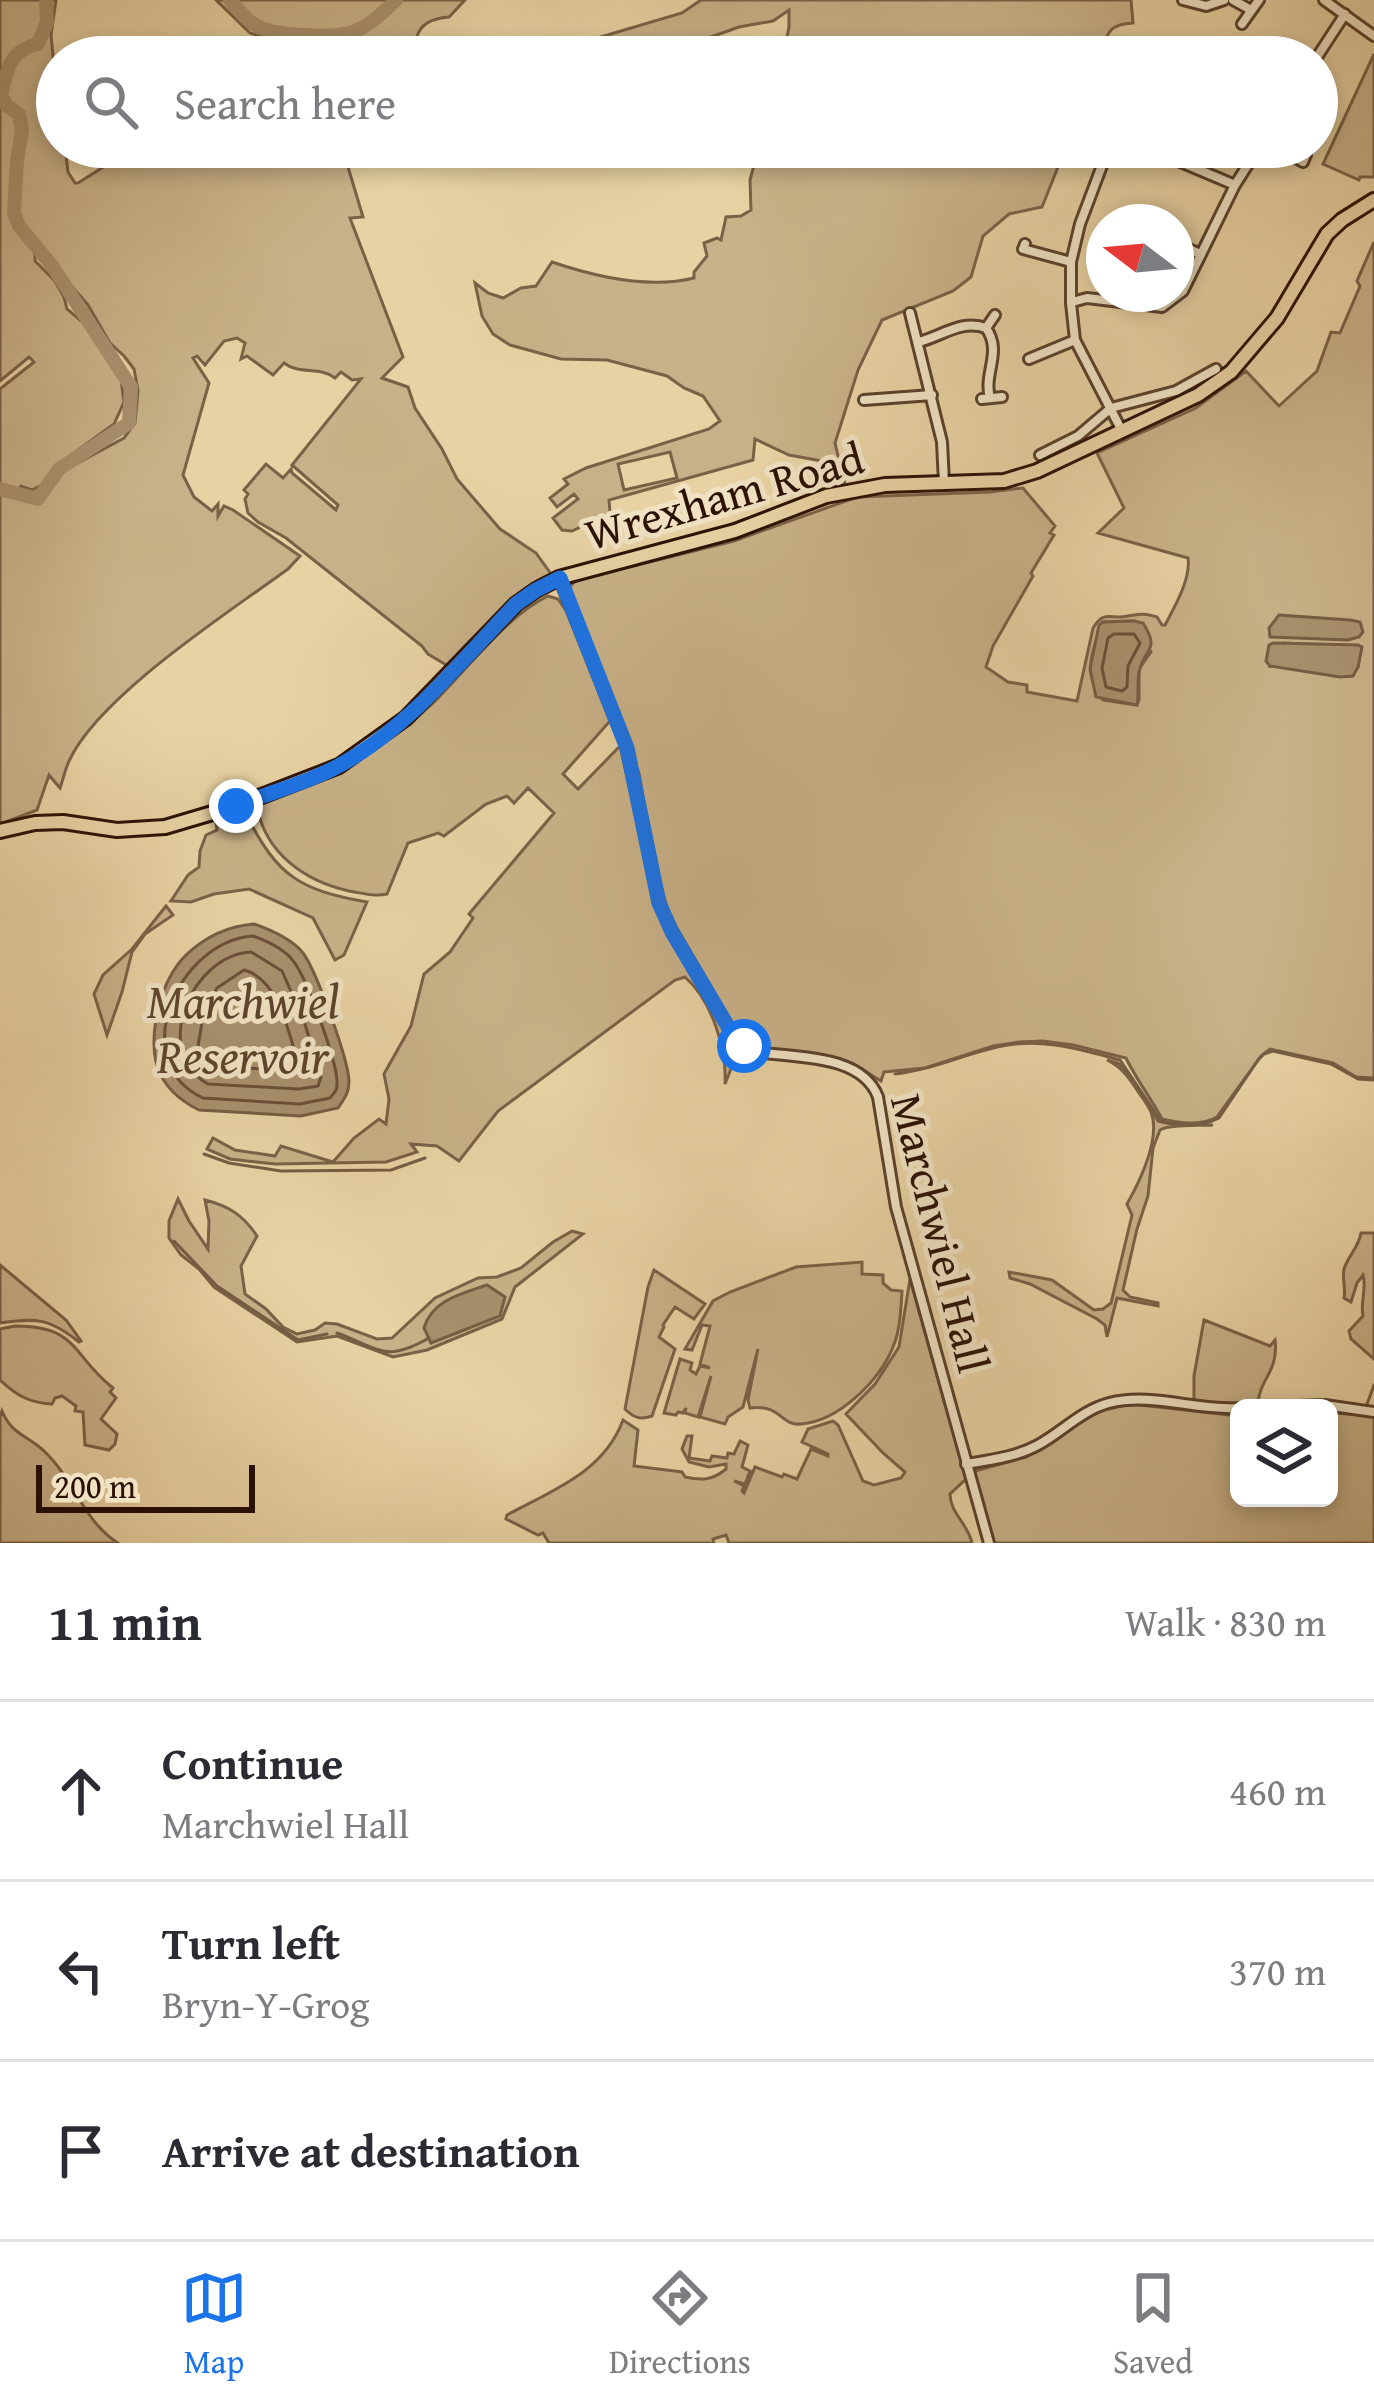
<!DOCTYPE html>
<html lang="en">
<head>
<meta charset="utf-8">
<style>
	body { margin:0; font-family:"Gentium Book Plus",serif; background:#f7f7f7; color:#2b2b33 }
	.controls { position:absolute; right:36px; bottom:36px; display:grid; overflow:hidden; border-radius:18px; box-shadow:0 6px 18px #0003 }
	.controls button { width:108px; height:108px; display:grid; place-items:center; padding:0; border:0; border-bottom:3px solid #e1e1e2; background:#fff; color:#2b2b33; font:60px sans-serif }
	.compass { position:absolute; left:1086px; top:204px; width:108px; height:108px; border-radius:50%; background:#fff; box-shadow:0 6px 18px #0003; rotate:286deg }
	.scale { position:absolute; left:36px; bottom:30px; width:219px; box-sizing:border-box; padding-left:12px; border:6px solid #2b1104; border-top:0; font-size:33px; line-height:42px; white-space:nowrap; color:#2b1104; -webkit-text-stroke:9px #f0e2c3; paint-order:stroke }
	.stop { position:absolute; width:36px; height:36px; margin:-27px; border:9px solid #1a73e8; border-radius:50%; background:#fff }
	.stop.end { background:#1a73e8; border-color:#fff; box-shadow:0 3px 12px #0008 }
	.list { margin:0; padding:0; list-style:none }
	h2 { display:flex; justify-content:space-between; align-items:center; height:156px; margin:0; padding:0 48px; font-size:51px }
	h2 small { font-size:39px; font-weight:400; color:#7c7c81 }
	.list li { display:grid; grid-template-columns:78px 1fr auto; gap:36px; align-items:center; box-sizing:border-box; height:180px; padding:0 48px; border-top:3px solid #e1e1e2 }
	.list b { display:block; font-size:45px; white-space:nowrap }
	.list p { margin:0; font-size:39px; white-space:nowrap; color:#7c7c81 }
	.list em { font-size:39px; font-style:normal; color:#7c7c81 }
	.icon { flex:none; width:66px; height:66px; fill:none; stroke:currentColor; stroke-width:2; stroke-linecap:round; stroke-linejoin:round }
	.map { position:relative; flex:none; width:1374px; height:1543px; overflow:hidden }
	.search { position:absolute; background:#fff; box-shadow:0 6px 18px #0003; left:36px; right:36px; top:36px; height:132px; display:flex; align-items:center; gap:30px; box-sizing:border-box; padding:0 42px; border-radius:66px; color:#7c7c81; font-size:45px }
	.sheet { height:696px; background:#fff }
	nav { display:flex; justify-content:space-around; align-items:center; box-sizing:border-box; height:168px; border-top:3px solid #e1e1e2; background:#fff; font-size:33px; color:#7c7c81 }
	nav a { display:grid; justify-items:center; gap:6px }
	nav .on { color:#1a73e8 }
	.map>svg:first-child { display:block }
</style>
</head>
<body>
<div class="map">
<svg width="1374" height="1543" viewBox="0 0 1374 1543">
	<rect width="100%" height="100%" fill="#e8d2a3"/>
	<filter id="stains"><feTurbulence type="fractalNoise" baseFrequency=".00167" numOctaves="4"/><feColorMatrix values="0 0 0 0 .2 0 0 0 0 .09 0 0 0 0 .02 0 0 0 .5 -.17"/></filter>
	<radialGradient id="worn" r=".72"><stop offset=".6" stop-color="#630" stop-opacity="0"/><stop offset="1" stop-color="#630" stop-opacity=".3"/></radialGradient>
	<path fill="#c8b188" stroke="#7a6146" stroke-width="3" fill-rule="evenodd" d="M0 0H56L51 35 57 97V147H65L68 172 75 183H78L135 147H342L363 217 350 218 403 357 382 378 408 387 415 408 442 449 457 479 500 529 536 553 551 574C507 592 481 636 448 666L428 654 422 646 286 538 258 522 248 513 245 499 248 494 244 490 266 464 283 478 291 469 292 473 336 510 338 505 292 465 361 379 352 380 341 372 335 378C320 366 299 375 284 363L273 375 247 356 241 359 245 343 237 338 224 341 205 365 197 356 193 358 209 383 183 475 194 497 212 511 218 504V516L224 506 233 510 300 556 288 569C229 612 99 696 69 761 65 770 63 780 60 788L49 775 37 810 0 824V389L34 362 29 357 0 381ZM34 243 88 305 110 343 124 356 134 369 138 391 135 423 124 438 61 472 38 504 13 497 21 486 32 490 42 485 57 465 114 424 124 402 121 380 86 325 67 309 64 297 55 281 35 261V255L31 246Z
		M216 0H465L449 17C422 19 414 31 414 57H274L284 50 282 43 250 33Z
		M701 0H1131L1133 23C1107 24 1107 35 1100 57H783L789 27V10L773 21 739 27 711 37 629 57H533L682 13Z
		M1374 54V177H1360L1359 180 1323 164Z
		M759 147H1066L1042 207 1009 214 983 236 971 277 953 291 882 320 858 370 835 443 845 484 839 486 833 463 789 455 755 439 753 460 609 500 610 513 572 531 562 530 553 518 578 499 574 494 557 507 550 498 568 484 564 479 586 468 709 429 720 421 703 396 684 388 667 376 607 360 561 359 510 345 493 334 482 316 475 283 488 293 503 298 521 288 536 286 552 262C596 277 649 289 694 278V272L707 256 704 243 717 238 721 240 726 217 741 216 751 210 750 180ZM670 452 677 478 624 490 618 464Z
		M1374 242V1078L1356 1077 1333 1063 1270 1049 1261 1056 1217 1117C1202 1126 1179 1123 1162 1119 1151 1098 1136 1079 1126 1058L1073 1045 1043 1041 1019 1042 993 1046 925 1068 884 1072 881 1081 852 1063 758 1048 739 1035 670 916 655 868 639 773 569 595 571 585 577 580 734 541 857 497 990 492 1023 488 1055 526 1050 533 1054 535 1031 573 1033 576 993 646 986 667 1008 682 1027 685V692L1077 701 1093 628C1105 609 1110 620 1128 616 1141 614 1144 613 1157 617L1162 625H1165C1175 606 1191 579 1188 558L1098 533 1124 508 1097 453 1196 408 1246 371 1279 406 1317 371 1331 332 1340 333 1360 286 1357 281ZM1134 621 1151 652 1139 669V700L1137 705 1103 700C1082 676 1092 649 1103 622ZM1283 643 1361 647 1358 667 1270 666Z
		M548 596 558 599 567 612 610 721 563 774 578 789 620 746 655 900 665 930 738 1051 725 1084C727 1049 712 1001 685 977L675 980 498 1111 459 1161 437 1146 411 1144 417 1152 386 1162 275 1164 230 1159 207 1149 213 1138 235 1150 275 1156 281 1146 333 1162 354 1138 379 1119 386 1124 389 1099 384 1074 411 1026 424 974 450 952 473 918 469 914 554 813 528 788 514 803 507 796 486 804 444 836 438 833 408 843 387 894C374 897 362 893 349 891 305 881 266 854 257 807L260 803C283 794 309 788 331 776 364 760 404 730 431 705 465 672 506 616 548 596Z
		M242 812 247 816C278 877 300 890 367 902L344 955 335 960 313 918 249 889 214 894 191 902 171 901 188 875 199 867 200 851 206 835 217 830 216 823Z
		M166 906 173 915 145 934 132 952 122 992 107 1035 94 994 103 975 132 949Z
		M1107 1060 1118 1063 1125 1069 1158 1121C1178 1127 1195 1123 1213 1125 1198 1126 1171 1124 1160 1130L1153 1148 1148 1196 1137 1229 1123 1290 1130 1297 1158 1303V1306L1117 1298 1107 1337 1105 1325 1097 1319 1030 1284 1010 1278 1009 1272 1052 1280 1094 1310 1103 1309 1111 1303 1132 1215 1127 1204C1140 1181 1161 1138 1151 1112 1147 1103 1140 1095 1135 1087 1127 1075 1121 1067 1107 1060Z
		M178 1199 189 1221 208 1249 209 1221 205 1200C229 1206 243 1215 257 1236L241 1266 245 1294 266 1309 283 1327 297 1334 315 1330 325 1323 337 1324 377 1339 392 1338 435 1298 478 1278 497 1277 521 1268 553 1242 572 1231 583 1234 515 1287 502 1319 427 1350 393 1357 337 1336 297 1342 214 1287 199 1269 181 1255 169 1238V1221Z
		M1361 1233H1374V1359L1351 1339 1349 1331 1363 1316C1360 1301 1367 1289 1363 1275L1357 1283 1351 1302 1344 1298C1346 1289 1342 1278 1344 1269 1348 1256 1359 1247 1361 1233Z
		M862 1262V1274L883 1275V1283L891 1290 902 1291C901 1309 900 1331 893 1347 879 1381 839 1421 801 1424 780 1426 782 1404 750 1408L748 1400 758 1349 743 1407 728 1417 725 1424 700 1417 711 1376 698 1417 685 1413 686 1408 683 1413 678 1412 676 1415 664 1413 680 1359 692 1363 690 1370 696 1374 700 1366 710 1368 700 1364 710 1326 702 1325 692 1350 685 1349 713 1301 730 1292 796 1267Z
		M0 1265 66 1320 81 1341 79 1342C49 1318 37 1318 0 1323Z
		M654 1270 705 1304 694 1319 675 1307 663 1325 664 1327 659 1337 675 1349 652 1416C640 1420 634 1418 625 1409L648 1287Z
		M910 1279 966 1479 950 1494C950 1513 968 1524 972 1543H729L726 1535 713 1539 714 1543H549L543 1533 538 1535 506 1519 507 1515C553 1490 604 1472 623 1420L638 1430 634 1466 682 1472 685 1477C702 1481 713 1480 726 1469V1464L709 1467 689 1462 682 1449 687 1436H692L689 1458 710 1461 712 1456 727 1458 728 1453 734 1454 740 1441 748 1445 742 1467 750 1471 745 1484 734 1481 744 1486 742 1491 744 1493 755 1467 782 1477 784 1474 797 1479 811 1449 828 1456V1454L802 1442 808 1429 833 1421 838 1425 863 1481 874 1485 901 1478 905 1472 883 1453 846 1414 875 1384 899 1347Z
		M1204 1320 1270 1346 1275 1340C1279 1372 1259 1379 1258 1404L1232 1407 1194 1400V1376Z
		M15 1326C79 1326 71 1355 113 1388L110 1392 116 1398 101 1419 117 1434 115 1444 109 1450 85 1445 83 1412 75 1411 76 1406 62 1396 55 1398 52 1404C29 1403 16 1395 0 1380V1329Z
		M1131 1404 1239 1416V1498H1329V1413L1374 1415V1543H991L973 1474 975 1471 1026 1457 1099 1411Z
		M2 1411C12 1435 27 1435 44 1451 74 1479 83 1521 118 1543H0V1417Z"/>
	<path fill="#a8906d" stroke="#765d43" stroke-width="3" d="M1279 615 1350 620 1360 622 1363 632 1359 637 1348 640 1270 637 1269 628Z
		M1134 621 1143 623C1161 651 1144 648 1139 672 1137 683 1139 694 1137 705L1096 697 1090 669 1099 625 1103 622Z
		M1273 643 1358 645 1362 647 1358 667 1353 676 1340 677 1270 666 1266 661 1269 645Z
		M254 924C271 930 292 939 303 953 316 970 349 1061 349 1082 349 1093 344 1099 338 1108L301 1116 199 1110C152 1087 148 1051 159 1005 164 987 172 969 186 955 205 937 228 926 254 924Z
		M487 1285 505 1297 500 1316 431 1343 424 1328C432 1300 461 1294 487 1285Z"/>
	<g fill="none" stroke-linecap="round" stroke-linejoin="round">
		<path stroke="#6a5038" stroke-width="3" d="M1114 634H1134L1140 643 1128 666 1127 687 1122 691 1106 687 1102 668 1108 638Z
			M253 936C267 941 285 949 294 962 307 979 336 1059 337 1081 337 1092 336 1090 330 1098L300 1104 203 1098C125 1062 178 941 253 936Z
			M251 952 282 971 304 1021 321 1077 318 1086 299 1089 208 1084C150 1051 192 955 251 952Z
			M244 970C279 979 289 1033 298 1064L295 1070 214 1067 202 1056 198 1046 204 1011 217 988Z"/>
		<path stroke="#765d43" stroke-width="3" d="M895 1074C931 1070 962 1055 997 1047 1040 1037 1079 1049 1120 1060L1161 1121C1179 1126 1202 1127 1219 1118L1258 1060 1264 1054 1273 1051 1331 1064 1358 1079 1374 1080
			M204 1154 229 1163 281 1171 391 1170 425 1158
			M174 1241 217 1286 298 1340 327 1334
			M337 1333C380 1349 385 1363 429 1338
			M1366 1407 1374 1385"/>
		<path stroke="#a8906d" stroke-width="14" d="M230 0C238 9 246 21 257 26 271 33 288 34 304 35 349 38 364 33 396 0
			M0 489 38 499 59 469 129 423 131 387 53 267 19 226 14 213 17 161 22 131 19 114 6 105 1 95C7 69 10 50 38 44L47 22 46 0"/>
		<defs>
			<path id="street" d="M1183 0 1206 6 1224 0
				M1233 0 1251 10
				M1324 0 1374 36
				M1242 24 1259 0
				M1317 57 1345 14
				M1109 147 1080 224 1071 262V303L1075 340 1122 431
				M1145 147 1235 185
				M1277 147 1303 162 1306 155
				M1176 243 1200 254
				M1025 244 1023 249 1071 262
				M1072 302 1087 298 1162 307 1183 291 1235 185 1259 147
				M910 313 942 442 944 483
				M986 328C1003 352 983 373 990 398
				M919 342C942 336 962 319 986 328L995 315
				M1029 359 1075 340
				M982 399 1002 397
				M864 400 932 395
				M1040 455 1078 436 1111 408 1176 391 1216 369
				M559 578 627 748 659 903 672 932 730 1030 744 1046 757 1052C796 1058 862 1054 878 1097L896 1207 989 1543
				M1243 1408 1325 1405 1374 1412
				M966 1464C990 1460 1016 1457 1038 1445 1062 1432 1082 1410 1109 1403 1153 1392 1195 1411 1239 1408"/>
			<path id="primary" d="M0 831 35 823 63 822 117 830 165 827 236 806 339 766 406 718 516 604 536 590 559 578 735 531 826 496 885 485 1004 481 1037 471 1198 395 1231 372 1277 318 1327 234 1342 220 1374 200"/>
		</defs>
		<use href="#street" stroke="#5a412c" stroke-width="14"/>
		<use href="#primary" stroke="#2b1104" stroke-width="18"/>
		<use href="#street" stroke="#f0e2c3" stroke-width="8"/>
		<use href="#primary" stroke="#e8d2a3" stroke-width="12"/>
	</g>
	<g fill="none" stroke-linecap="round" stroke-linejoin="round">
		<path stroke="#1a73e8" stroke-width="15" d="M236 806C271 792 310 782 342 764 411 725 462 660 516 604L536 590 560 578 627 748 659 903 672 932 730 1030 744 1046"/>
	</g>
	<g text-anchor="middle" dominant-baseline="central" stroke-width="10" stroke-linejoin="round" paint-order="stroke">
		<g font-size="45" fill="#2b1104" stroke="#f0e2c3">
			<text transform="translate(724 495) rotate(-16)">Wrexham Road</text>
			<text transform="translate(941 1233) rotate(76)">Marchwiel Hall</text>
		</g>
		<g font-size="48" font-style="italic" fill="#5d442e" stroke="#f0e2c3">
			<text x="243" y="1000">Marchwiel<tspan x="243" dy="55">Reservoir</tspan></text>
		</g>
	</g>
	<rect width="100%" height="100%" filter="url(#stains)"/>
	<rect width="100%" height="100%" fill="url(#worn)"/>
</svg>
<div class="controls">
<button><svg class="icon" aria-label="layers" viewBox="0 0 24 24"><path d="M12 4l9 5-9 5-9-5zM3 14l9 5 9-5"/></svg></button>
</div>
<svg class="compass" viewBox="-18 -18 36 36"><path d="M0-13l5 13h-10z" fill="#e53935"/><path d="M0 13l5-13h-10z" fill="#7c7c81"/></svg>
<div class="scale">200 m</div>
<div class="stop" style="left:744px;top:1046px"></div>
<div class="stop end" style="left:236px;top:806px"></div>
<div class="search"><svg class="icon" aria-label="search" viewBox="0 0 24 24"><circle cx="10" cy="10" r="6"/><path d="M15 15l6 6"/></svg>Search here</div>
</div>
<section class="sheet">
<h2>11 min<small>Walk · 830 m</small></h2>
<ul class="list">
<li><svg class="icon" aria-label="ahead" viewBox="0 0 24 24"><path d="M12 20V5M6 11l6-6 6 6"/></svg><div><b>Continue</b><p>Marchwiel Hall</p></div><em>460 m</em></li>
<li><svg class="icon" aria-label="left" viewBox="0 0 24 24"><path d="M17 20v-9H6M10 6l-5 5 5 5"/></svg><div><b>Turn left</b><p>Bryn-Y-Grog</p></div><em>370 m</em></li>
<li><svg class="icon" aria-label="arrive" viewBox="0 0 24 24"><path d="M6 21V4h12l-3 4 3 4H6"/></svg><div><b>Arrive at destination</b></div></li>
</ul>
</section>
<nav>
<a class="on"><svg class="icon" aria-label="map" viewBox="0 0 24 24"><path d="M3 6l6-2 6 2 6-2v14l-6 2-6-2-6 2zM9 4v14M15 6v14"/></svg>Map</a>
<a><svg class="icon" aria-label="directions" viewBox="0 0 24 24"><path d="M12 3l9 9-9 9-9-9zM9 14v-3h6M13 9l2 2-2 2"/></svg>Directions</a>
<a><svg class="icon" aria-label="saved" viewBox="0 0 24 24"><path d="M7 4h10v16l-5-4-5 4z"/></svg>Saved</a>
</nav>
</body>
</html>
